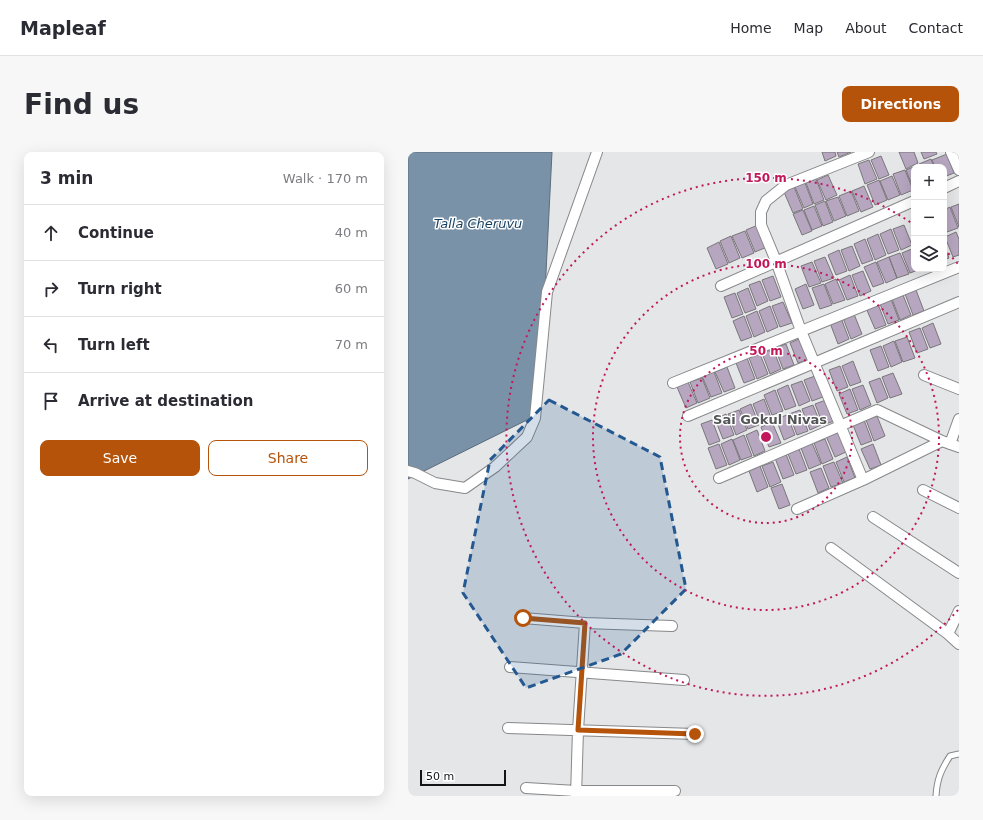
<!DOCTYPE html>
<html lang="en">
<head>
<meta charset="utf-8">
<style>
	body { margin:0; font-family:"DejaVu Sans",sans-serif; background:#f7f7f7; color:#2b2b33 }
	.controls { position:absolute; right:12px; top:12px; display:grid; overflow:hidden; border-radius:8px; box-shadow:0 4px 16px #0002 }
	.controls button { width:36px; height:36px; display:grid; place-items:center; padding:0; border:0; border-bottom:1px solid #e1e1e2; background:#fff; color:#2b2b33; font:20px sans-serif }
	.scale { position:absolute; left:12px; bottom:10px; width:86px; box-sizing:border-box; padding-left:4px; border:2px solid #141516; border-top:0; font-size:11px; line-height:14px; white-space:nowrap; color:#141516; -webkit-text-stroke:3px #fff; paint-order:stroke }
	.stop { position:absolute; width:12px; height:12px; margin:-9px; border:3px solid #b45309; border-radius:50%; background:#fff }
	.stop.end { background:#b45309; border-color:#fff; box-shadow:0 1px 4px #0008 }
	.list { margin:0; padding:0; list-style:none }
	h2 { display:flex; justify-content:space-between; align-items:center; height:52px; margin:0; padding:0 16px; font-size:17px }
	h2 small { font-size:13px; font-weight:400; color:#7c7c81 }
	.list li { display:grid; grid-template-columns:26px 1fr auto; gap:12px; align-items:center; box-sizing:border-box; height:56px; padding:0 16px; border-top:1px solid #e1e1e2 }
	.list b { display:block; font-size:15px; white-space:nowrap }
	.list em { font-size:13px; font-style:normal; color:#7c7c81 }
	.actions { display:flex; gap:8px; padding:12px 16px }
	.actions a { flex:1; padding:9px 0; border:1px solid #b45309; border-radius:8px; text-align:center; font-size:14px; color:#b45309 }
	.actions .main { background:#b45309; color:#fff }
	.icon { flex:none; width:22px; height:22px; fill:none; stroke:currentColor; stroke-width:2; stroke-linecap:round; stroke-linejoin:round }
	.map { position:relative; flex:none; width:551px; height:644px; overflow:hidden; border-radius:8px }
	header { display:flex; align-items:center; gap:24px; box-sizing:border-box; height:56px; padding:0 20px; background:#fff; border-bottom:1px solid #e1e1e2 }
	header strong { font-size:19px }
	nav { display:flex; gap:22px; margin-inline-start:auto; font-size:14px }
	.intro { display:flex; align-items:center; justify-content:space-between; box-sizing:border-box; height:96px; padding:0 24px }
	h1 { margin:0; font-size:28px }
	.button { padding:10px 18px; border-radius:8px; background:#b45309; color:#fff; font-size:14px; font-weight:700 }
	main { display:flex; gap:24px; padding:0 24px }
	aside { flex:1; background:#fff; border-radius:8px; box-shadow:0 4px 16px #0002 }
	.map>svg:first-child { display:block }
</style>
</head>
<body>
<header>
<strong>Mapleaf</strong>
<nav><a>Home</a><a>Map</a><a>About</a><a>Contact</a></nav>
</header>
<div class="intro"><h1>Find us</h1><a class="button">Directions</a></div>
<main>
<aside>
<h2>3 min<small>Walk · 170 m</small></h2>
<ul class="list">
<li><svg class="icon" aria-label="ahead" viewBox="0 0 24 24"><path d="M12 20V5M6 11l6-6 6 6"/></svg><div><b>Continue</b></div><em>40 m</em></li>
<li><svg class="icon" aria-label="right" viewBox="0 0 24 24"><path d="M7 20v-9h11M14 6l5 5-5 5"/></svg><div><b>Turn right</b></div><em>60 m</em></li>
<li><svg class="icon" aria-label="left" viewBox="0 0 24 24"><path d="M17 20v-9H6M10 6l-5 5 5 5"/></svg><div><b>Turn left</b></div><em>70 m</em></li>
<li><svg class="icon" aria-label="arrive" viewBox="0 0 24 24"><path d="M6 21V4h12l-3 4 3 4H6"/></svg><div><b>Arrive at destination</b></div></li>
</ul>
<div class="actions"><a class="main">Save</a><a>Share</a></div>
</aside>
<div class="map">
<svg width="551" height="644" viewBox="0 0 551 644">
	<rect width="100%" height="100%" fill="#e5e6e8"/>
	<path fill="#7a92a7" stroke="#5b6c7c" d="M0 0H144L131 262 0 327Z"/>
	<path fill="#b7a6c0" stroke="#797779" d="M414 0H427L428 4 417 9Z
		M429 0H443L431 5Z
		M491 0H506L510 11 498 17Z
		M513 0H528L529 2 516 7Z
		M539 2 546 21 536 25V15H527L524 8Z
		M473 4 481 23 471 27 463 8Z
		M523 7 526 15H512L511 12Z
		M461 8 469 27 457 32 450 12Z
		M510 13 511 15H506V38L498 18Z
		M497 18 505 38 493 43 485 22Z
		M420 23 429 43 418 48 409 28Z
		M484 24 492 43 480 48 472 29Z
		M408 27 416 48 406 52 398 31Z
		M471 28 479 48 467 53 459 33Z
		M397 31 405 52 396 56 387 35Z
		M456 34 465 55 453 60 444 39Z
		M386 35 395 57 385 61 376 40Z
		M443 39 451 59 439 64 431 44Z
		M430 45 438 64 426 69 418 49Z
		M417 49 425 70 415 74 407 53Z
		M551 52V75L543 55Z
		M406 54 414 74 404 78 396 58Z
		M542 55 550 76 539 80 536 74V58Z
		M395 58 404 79 394 83 385 62Z
		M350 73 359 95 347 100 338 78Z
		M496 73 504 93 493 98 485 77Z
		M483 77 491 98 480 102 472 82Z
		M337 79 346 101 334 106 324 84Z
		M548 80 551 87V103L545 105 537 85Z
		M470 82 478 103 467 108 459 87Z
		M323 84 332 106 321 111 312 89Z
		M457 87 465 108 454 112 446 92Z
		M311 90 320 112 308 117 299 96Z
		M536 93 541 106 536 108Z
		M444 94 452 114 441 119 433 98Z
		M506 96V117H513L502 121 494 101Z
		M431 98 439 119 428 123 420 103Z
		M492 101 501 122 489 126 481 105Z
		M417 105 426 126 414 130 406 109Z
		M481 105 489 126 478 131 469 110Z
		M404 110 413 131 401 135 393 114Z
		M468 110 476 131 465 135 456 115Z
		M455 119 463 139 452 144 444 123Z
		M442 123 450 144 439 148 431 128Z
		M365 124 373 145 362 149 354 128Z
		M428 127 437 148 425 152 417 132Z
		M352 129 360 149 349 154 341 133Z
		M398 132 406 153 395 157 387 137Z
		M416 132 424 153 412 157 404 136Z
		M340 136 348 157 337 161 329 141Z
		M508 138 516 159 505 163 497 142Z
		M327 141 335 162 324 166 316 145Z
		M495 143 503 163 492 168 484 147Z
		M483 147 491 168 480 172 472 152Z
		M375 150 384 171 372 175 364 154Z
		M470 152 478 173 467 177 458 156Z
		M362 154 370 175 359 180 351 159Z
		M349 159 357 180 346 185 338 164Z
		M446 162 454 182 443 187 435 166Z
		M336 164 344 185 333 189 325 169Z
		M433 166 441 187 430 192 422 171Z
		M525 171 533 192 522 196 514 176Z
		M512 176 520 197 509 201 501 180Z
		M499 185 507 206 495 210 487 189Z
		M393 186 402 207 390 211 382 191Z
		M486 189 494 210 483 215 475 194Z
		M378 192 386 213 375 217 367 196Z
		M473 194 481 215 470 219 462 198Z
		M365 197 373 217 362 222 354 201Z
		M352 202 360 222 349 227 341 206Z
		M339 206 347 227 336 231 328 211Z
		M445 209 453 230 442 234 434 214Z
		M432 214 440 235 429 239 421 218Z
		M319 215 327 236 316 240 307 220Z
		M306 220 314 241 303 245 294 224Z
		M485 221 494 242 482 246 474 225Z
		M407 224 415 245 404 249 396 228Z
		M294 226 302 246 290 251 282 230Z
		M472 226 480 246 469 251 461 230Z
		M394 229 402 249 391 254 383 233Z
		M280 230 289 251 278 256 269 235Z
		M380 233 388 254 377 258 369 238Z
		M455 233 463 253 452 258 444 237Z
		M442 237 450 258 439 262 431 242Z
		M367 238 375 259 364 263 356 243Z
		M356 247 364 268 353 272 345 252Z
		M418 248 426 269 415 273 407 252Z
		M343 252 351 273 340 277 332 257Z
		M405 253 413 273 402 278 394 257Z
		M331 258 339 278 328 283 320 262Z
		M392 258 400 279 389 283 381 262Z
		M318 262 326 283 315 287 307 267Z
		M379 263 387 283 376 288 368 267Z
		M469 264 477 284 466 289 458 268Z
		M304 268 312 289 301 293 293 272Z
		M456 268 464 289 453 293 445 273Z
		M364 270 373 291 361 295 353 275Z
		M349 278 357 299 346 304 338 283Z
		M430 279 438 300 427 305 418 284Z
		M336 283 344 304 333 308 325 288Z
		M324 287 332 308 321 313 313 292Z
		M417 287 425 307 414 312 406 291Z
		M404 291 413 312 401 317 393 296Z
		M311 292 319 313 308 317 300 296Z
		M465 292 473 313 462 317 453 297Z
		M391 297 399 318 388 322 380 302Z
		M378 302 386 323 375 327 367 306Z
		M439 305 447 326 436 330 428 310Z
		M365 310 373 330 362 335 354 314Z
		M426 310 435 331 423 335 415 314Z
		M352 314 360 335 349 340 341 319Z
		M413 316 421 336 410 341 402 320Z
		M374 332 382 353 371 357 363 336Z"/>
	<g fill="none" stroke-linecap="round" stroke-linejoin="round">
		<defs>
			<path id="lane" d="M528 644C529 627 533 618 542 604L551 602"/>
			<path id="street" d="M543 0 551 18
				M536 36 551 29
				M313 134 506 49
				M516 223 551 237
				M265 231 551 115
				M280 264 551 150
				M542 292 551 267
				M0 319 7 321 27 331 57 336 87 315 119 285 127 266 139 140 189 0
				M311 326 469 258 534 289 551 295
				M455 328 393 179 368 109 353 73V60L358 49 378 33 461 0
				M515 338 551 356
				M389 357 455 328 534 289
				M465 365 551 421
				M423 396 540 482 551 492
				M115 466 177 471 170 578 168 644
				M177 471 264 474
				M540 482 551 459
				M102 515 276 528
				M100 576 287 582
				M118 636 168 639H267"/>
		</defs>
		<use href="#lane" stroke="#87888a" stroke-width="7"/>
		<use href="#street" stroke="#87888a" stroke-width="12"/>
		<use href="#lane" stroke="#fff" stroke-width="5"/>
		<use href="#street" stroke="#fff" stroke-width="10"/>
	</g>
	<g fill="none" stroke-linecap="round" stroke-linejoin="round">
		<path stroke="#b45309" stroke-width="5" d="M115 466 177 471 170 578 287 582"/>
	</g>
	<path fill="#235890" fill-opacity="0.2" stroke="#235890" stroke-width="3" stroke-dasharray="8 5" stroke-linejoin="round" d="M141 248 252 305 278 437 213 502 118 536 55 441 82 308Z"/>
	<g fill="none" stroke="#c2185b" stroke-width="2" stroke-dasharray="2 4">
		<circle cx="358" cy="285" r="86"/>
		<circle cx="358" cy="285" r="173"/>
		<path d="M550 458A259 259 0 1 1 505 72M536 97A259 259 0 0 1 550 112"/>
	</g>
	<g text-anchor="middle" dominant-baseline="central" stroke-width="3" stroke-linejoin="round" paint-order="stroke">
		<g font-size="13" font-style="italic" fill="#133e5e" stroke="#fff">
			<text x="70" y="71">Talla Cheruvu</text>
		</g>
		<g font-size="13" font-weight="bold" fill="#545556" stroke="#fff">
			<text x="362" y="267">Sai Gokul Nivas</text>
		</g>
	</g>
	<circle cx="358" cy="285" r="6" fill="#c2185b" stroke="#fff" stroke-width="2"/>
	<g font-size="12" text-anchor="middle" font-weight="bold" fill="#c2185b" stroke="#fff" stroke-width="3" stroke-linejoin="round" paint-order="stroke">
		<text x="358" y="30">150 m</text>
		<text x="358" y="116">100 m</text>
		<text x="358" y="203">50 m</text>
	</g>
</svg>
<div class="controls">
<button>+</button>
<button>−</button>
<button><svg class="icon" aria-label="layers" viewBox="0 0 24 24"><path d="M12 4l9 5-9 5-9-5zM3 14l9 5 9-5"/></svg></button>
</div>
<div class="scale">50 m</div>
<div class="stop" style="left:115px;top:466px"></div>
<div class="stop end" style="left:287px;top:582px"></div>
</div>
</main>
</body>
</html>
